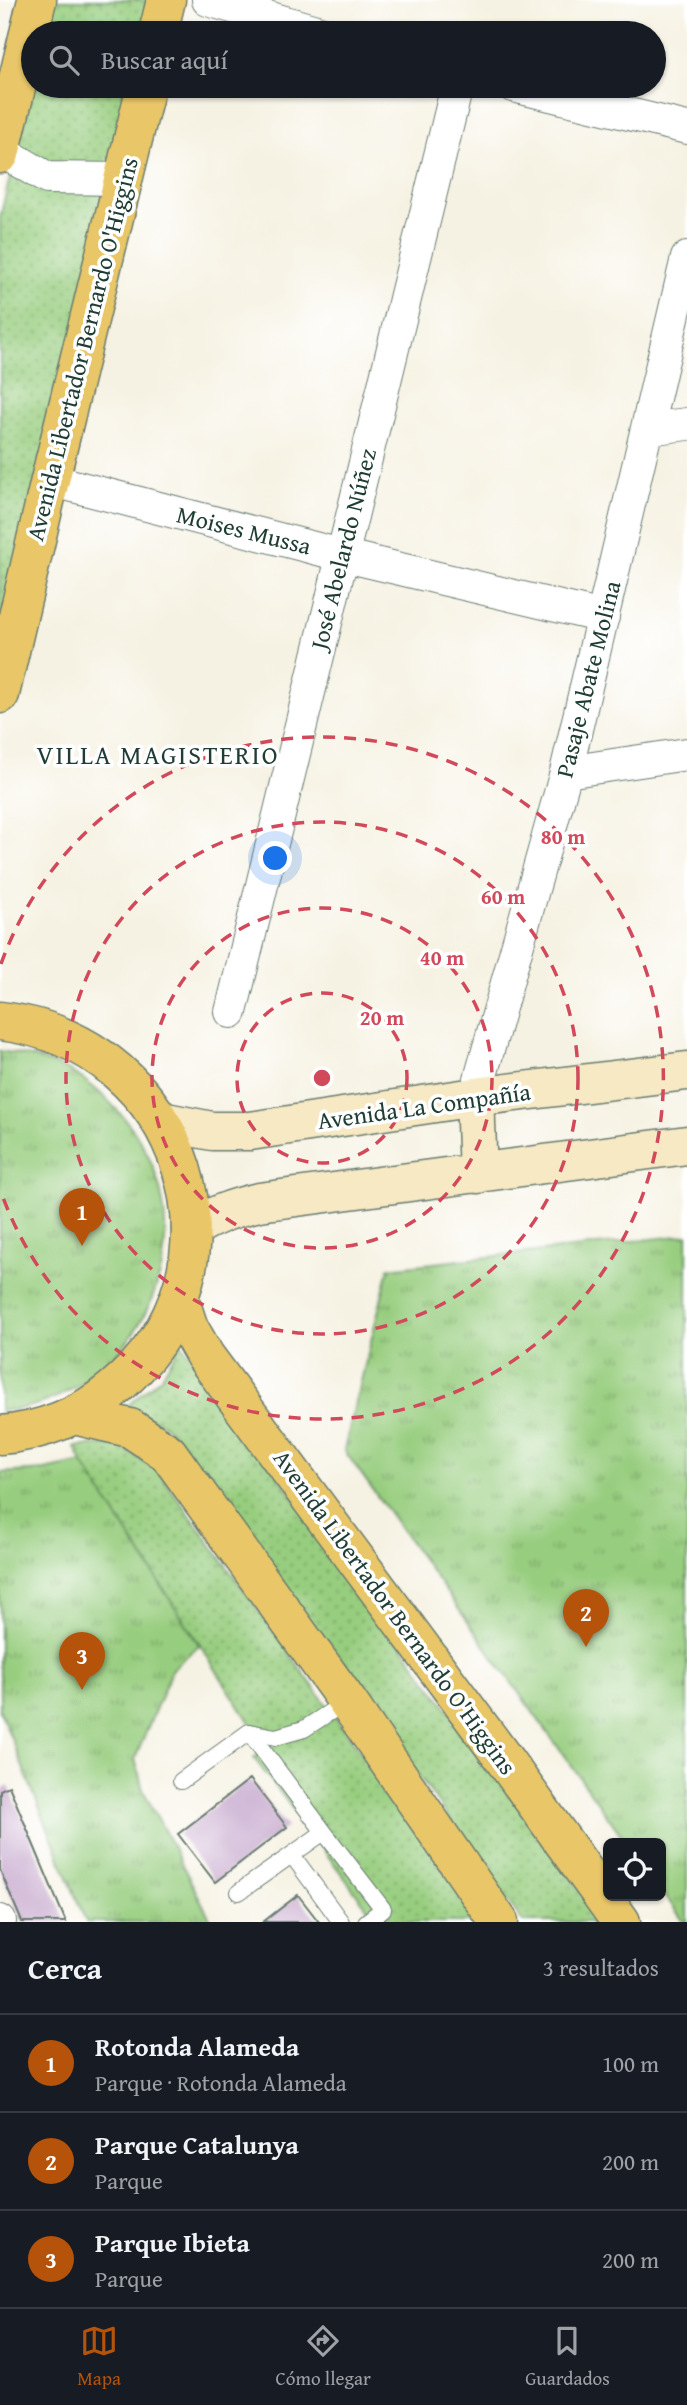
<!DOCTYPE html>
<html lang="es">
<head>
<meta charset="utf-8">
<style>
	body { margin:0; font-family:"Gentium Book Plus",serif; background:#20242c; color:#f1f3f6 }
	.controls { position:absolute; right:21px; bottom:21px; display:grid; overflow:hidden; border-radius:10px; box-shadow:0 2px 5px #0004 }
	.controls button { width:63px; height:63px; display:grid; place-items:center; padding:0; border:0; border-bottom:2px solid #363941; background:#171b24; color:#f1f3f6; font:35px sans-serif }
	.you { position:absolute; left:276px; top:859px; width:24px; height:24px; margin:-18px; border:5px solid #fff; border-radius:50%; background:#1a73e8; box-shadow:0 0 0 10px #1a73e833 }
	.badge { display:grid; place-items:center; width:46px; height:46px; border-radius:50%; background:#b45309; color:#fff; font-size:23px; font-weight:700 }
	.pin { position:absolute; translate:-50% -58px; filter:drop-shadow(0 2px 4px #0008) }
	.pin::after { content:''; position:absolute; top:37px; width:24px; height:21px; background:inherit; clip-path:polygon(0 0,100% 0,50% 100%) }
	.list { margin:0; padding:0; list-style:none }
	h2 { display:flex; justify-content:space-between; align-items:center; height:91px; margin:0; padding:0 28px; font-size:30px }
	h2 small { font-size:23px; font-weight:400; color:#9ea1a6 }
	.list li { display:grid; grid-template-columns:46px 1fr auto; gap:21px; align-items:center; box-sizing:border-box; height:98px; padding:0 28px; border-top:2px solid #363941 }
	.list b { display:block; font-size:26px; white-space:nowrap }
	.list p { margin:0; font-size:23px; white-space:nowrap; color:#9ea1a6 }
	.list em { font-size:23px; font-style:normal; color:#9ea1a6 }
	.icon { flex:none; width:38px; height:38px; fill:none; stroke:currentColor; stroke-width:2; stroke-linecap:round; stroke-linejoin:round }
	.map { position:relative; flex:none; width:687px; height:1922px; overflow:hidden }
	.search { position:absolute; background:#171b24; box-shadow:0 2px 5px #0004; left:21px; right:21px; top:21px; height:77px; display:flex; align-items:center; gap:18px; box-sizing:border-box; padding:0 24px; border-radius:38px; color:#9ea1a6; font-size:26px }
	.sheet { height:385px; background:#171b24 }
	nav { display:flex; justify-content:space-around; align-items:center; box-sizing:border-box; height:98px; border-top:2px solid #363941; background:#171b24; font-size:19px; color:#9ea1a6 }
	nav a { display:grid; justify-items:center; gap:4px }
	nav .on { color:#b45309 }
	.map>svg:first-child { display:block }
</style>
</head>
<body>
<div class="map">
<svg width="687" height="1922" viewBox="0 0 687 1922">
	<defs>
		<pattern id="grass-dots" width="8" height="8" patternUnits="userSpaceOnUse" patternTransform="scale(1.75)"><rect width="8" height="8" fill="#97cd7e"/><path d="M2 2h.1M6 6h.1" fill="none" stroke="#7ba868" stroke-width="1.8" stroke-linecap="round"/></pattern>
		<pattern id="park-tufts" width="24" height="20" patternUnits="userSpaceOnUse" patternTransform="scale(1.75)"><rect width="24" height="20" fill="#97cd7e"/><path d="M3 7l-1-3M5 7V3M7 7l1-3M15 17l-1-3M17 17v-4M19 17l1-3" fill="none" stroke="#7ba868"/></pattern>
	</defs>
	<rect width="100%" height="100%" fill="#fff"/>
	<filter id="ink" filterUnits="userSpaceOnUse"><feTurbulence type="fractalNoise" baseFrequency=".0143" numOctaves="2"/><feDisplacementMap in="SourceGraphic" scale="14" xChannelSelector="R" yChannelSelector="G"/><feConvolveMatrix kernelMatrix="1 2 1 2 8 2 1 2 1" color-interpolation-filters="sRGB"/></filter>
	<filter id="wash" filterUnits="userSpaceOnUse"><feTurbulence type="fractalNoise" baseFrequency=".00686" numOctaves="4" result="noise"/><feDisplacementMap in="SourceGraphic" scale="28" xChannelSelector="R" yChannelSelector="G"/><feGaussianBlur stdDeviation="1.57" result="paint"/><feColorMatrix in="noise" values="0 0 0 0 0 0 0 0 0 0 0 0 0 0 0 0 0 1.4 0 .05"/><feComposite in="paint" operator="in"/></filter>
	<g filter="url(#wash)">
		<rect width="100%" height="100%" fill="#f6f2e3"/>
		<path fill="url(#grass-dots)" stroke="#5b8559" stroke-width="2" d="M54 0H157L150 33H46Z
			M33 86H137L0 650V217Z
			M181 1343 603 1922H523L179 1440 162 1423 125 1408 162 1376Z
			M99 1445 119 1446 158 1471 483 1922H378L254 1758 267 1749 82 1462 75 1447Z"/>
		<path fill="url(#park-tufts)" stroke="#5b8559" stroke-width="2" d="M0 1051C25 1055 48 1060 71 1072 88 1081 103 1095 116 1109 190 1187 179 1310 93 1375 67 1395 33 1410 0 1411Z
			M687 1235V1922H684L661 1890V1843H627L344 1450 389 1268Z
			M82 1462 199 1645 172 1669 135 1759 143 1790 212 1922H86L0 1711V1473L45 1470Z"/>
		<g id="blocks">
			<path fill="#c6a8cd" d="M250 1779 287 1827 215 1882 178 1834Z
				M9 1786 66 1922H22L0 1870V1790Z
				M298 1895 319 1922H263Z"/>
		</g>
	</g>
	<g filter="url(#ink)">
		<use href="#blocks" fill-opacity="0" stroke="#6a7c71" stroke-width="2"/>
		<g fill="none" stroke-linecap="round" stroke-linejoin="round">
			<defs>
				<path id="lane" d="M181 1781 249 1732 276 1737 304 1729 347 1701
					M324 1832 383 1909 366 1922
					M292 1855 341 1922
					M239 1892 324 1832 249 1732"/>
				<path id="street" d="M208 0 323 33
					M513 86 687 128
					M0 150 47 178 124 179
					M647 429 687 424
					M50 480 341 555 603 617
					M566 772 687 754
					M231 1012 457 86
					M475 1097 566 772 687 258
					M0 1921V1922"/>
				<path id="secondary" d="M475 1097 478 1174
					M161 1121 212 1131H250L475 1097 687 1071
					M191 1229C213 1215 233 1208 259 1202L687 1145"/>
				<path id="primary" d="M158 33 166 0
					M0 154 37 0
					M0 694 50 480 146 86
					M0 1021C186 1042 260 1270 112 1390 81 1416 41 1432 0 1435
					M179 1298 189 1328 205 1356 503 1758 621 1922
					M74 1415 130 1428 168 1453 347 1701 499 1922"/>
			</defs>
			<use href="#lane" stroke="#6a7c71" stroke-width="18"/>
			<use href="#street" stroke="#6a7c71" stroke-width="34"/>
			<use href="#secondary" stroke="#6a7c71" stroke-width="41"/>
			<use href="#primary" stroke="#6a7c71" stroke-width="41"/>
			<use href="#lane" stroke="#fff" stroke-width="16"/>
			<use href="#street" stroke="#fff" stroke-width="32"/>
			<use href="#secondary" stroke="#f6e9c3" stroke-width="38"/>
			<use href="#primary" stroke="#e9c769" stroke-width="38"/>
		</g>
	</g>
	<g fill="none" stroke="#d1495b" stroke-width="3.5" stroke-dasharray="12 9">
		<circle cx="322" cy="1078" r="85"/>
		<circle cx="322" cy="1078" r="170"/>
		<circle cx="322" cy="1078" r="256"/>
		<path d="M1 964A341 341 0 1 1 1 1192"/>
	</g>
	<g text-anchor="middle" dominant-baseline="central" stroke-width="7" stroke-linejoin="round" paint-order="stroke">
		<g font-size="24" fill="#1f3d34" stroke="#fff">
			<text transform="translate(82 349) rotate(-76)">Avenida Libertador Bernardo O'Higgins</text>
			<text transform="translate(244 530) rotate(14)">Moises Mussa</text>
			<text transform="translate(343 549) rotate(-76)">José Abelardo Núñez</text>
			<text transform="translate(588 679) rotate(-76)">Pasaje Abate Molina</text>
			<text transform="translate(424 1106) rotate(-8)">Avenida La Compañía</text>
			<text transform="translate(395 1612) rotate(54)">Avenida Libertador Bernardo O'Higgins</text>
		</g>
		<g font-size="26" letter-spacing="2" fill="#1f3d34" stroke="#fff">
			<text x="158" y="754">VILLA MAGISTERIO</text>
		</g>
	</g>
	<circle cx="322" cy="1078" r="10" fill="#d1495b" stroke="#fff" stroke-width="3.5"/>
	<g font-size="21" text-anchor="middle" font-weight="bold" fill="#d1495b" stroke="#fff" stroke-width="7" stroke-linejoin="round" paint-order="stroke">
		<text x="563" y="844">80 m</text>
		<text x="503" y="904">60 m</text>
		<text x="442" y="965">40 m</text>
		<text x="382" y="1025">20 m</text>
	</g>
</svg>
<div class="controls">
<button><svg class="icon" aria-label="locate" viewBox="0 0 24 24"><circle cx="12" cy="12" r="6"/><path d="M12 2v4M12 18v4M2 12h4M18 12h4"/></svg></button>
</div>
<div class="you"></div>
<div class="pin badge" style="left:82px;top:1246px">1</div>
<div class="pin badge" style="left:586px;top:1647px">2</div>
<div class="pin badge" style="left:82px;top:1690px">3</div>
<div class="search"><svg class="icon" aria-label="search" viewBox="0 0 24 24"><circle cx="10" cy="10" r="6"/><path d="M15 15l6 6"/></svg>Buscar aquí</div>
</div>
<section class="sheet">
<h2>Cerca<small>3 resultados</small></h2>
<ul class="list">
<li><span class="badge">1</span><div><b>Rotonda Alameda</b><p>Parque · Rotonda Alameda</p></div><em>100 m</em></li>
<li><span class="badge">2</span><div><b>Parque Catalunya</b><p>Parque</p></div><em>200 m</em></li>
<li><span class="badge">3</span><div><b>Parque Ibieta</b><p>Parque</p></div><em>200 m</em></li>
</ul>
</section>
<nav>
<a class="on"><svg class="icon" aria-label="map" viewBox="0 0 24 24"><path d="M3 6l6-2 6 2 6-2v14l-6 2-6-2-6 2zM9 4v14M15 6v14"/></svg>Mapa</a>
<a><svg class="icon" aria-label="directions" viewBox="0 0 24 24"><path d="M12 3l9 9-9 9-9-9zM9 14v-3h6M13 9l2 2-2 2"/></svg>Cómo llegar</a>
<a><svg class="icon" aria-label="saved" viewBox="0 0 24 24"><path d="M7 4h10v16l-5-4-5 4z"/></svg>Guardados</a>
</nav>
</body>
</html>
